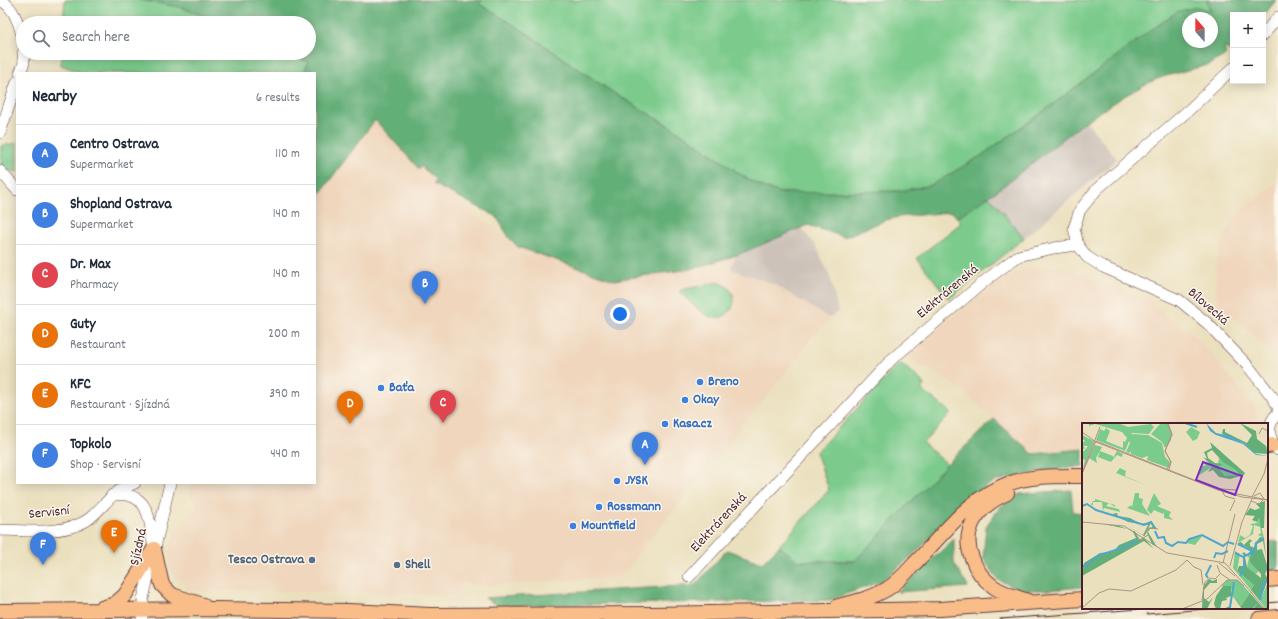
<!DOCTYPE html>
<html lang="en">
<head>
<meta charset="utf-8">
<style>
	body { margin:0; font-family:Dekko,sans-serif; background:#f6f6f7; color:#1f2937 }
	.controls { position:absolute; right:12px; top:12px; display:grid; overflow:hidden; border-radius:0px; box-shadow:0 2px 10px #0003 }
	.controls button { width:36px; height:36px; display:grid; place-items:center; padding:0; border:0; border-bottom:1px solid #e0e1e3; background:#fff; color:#1f2937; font:20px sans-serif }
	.compass { position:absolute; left:1182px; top:12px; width:36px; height:36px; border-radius:50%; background:#fff; box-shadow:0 2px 10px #0003; rotate:339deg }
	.you { position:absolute; left:620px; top:314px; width:14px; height:14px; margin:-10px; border:3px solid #fff; border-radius:50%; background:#1a73e8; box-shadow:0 0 0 6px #1a73e833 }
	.badge { display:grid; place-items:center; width:26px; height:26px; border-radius:50%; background:#b5179e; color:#fff; font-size:13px; font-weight:700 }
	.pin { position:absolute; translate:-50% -33px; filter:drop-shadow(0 1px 2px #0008) }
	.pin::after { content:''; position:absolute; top:21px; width:14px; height:12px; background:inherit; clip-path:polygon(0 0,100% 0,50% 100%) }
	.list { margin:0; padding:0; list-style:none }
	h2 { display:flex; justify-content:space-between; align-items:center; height:52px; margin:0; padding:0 16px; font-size:17px }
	h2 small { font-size:13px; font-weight:400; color:#747a83 }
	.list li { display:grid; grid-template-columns:26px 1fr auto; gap:12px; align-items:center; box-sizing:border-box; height:60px; padding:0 16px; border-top:1px solid #e0e1e3 }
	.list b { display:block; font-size:15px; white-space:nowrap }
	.list p { margin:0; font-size:13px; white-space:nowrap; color:#747a83 }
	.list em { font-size:13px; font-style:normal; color:#747a83 }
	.icon { flex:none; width:22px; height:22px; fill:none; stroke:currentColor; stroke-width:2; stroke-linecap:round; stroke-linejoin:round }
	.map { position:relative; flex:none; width:1278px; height:619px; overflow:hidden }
	.search { position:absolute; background:#fff; box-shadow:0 2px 10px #0003; left:16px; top:16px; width:300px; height:44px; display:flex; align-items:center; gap:10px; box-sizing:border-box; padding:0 14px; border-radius:22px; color:#747a83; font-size:15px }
	.panel { position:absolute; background:#fff; box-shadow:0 2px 10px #0003; left:16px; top:72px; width:300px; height:412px; border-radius:0px }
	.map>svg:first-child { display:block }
</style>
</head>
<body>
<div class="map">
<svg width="1278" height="619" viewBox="0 0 1278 619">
	<rect width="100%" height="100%" fill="#fbf7ec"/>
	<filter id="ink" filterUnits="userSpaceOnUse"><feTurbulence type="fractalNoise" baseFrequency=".025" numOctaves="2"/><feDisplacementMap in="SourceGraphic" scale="8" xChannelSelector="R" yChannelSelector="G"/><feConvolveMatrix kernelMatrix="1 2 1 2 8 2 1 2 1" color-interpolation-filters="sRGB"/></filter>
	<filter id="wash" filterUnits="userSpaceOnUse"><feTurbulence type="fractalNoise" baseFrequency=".012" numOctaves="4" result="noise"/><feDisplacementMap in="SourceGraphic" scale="16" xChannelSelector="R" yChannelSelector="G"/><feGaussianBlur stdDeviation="0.9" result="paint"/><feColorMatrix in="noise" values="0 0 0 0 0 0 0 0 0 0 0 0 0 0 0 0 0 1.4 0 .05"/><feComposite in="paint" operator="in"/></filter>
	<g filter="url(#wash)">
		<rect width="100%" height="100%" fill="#ebe0be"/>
		<path fill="#efd6bc" d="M375 119 418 168 421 166 436 180 434 184 447 191 518 247 586 271 690 269 737 255 730 269 774 284 829 318 620 577 476 586 463 581 457 595 186 590V582L174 576 169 567V552L176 531 198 506 190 495 191 483H315V200Z
			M1278 182V361L1242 324 1216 305V261L1223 238 1232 220 1245 207Z
			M1058 265 1145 299 1197 338 1254 405 1258 423 1255 424H1083V449L1033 454 957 386 906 356 994 284 1022 270Z"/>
		<path fill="#cdc2b9" d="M1086 121 1117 159 1024 238 989 196Z
			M801 228 816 246 830 277 838 312 829 318 774 284 730 269 737 255Z"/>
		<path fill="#7bcb8c" stroke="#62755c" d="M65 0H140L179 7 223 23H63Z
			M483 0H1206L1211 12 1197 7 1110 62 1048 108 982 155 932 185 900 191 781 193 765 188 749 180 681 133 609 90 519 28 479 4Z
			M61 53H301L300 58 308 62 304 73H82L61 65Z
			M17 143V172L1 168V146Z
			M989 196 1024 238 949 299 917 258 961 223 957 217Z
			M718 282C748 292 730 326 709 316 698 311 689 300 680 293L681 290Z
			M900 363 925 384 921 389 951 413 923 443 947 464 855 561H798L779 546 829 490 816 452Z"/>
		<path fill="#64af78" stroke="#576752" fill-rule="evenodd" d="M140 0H483L479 4 519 28 609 90 681 133 749 180 765 188 781 193 900 191 932 185 982 155 1048 108 1151 30 1178 11 1197 7 1211 11 1206 0H1276L1263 17V15H1233V53L1224 47 1226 55 1208 65 1162 77 1146 84 1126 95 1086 121 998 190 957 217 952 212 898 217 886 220 844 237 808 225 737 255 690 269 614 280 518 247 510 239 496 216 433 184 436 180 421 166 419 169 375 120 315 200V73H304L308 62 299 58 301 53H309V23H276L257 16 254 23H226L179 7ZM1188 18H1212V42H1188Z
			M994 419 1033 454 1083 449V466L1039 472 995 481 971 496 914 554 882 581 830 600 498 606 485 598 695 585 727 550 762 563 779 546 798 561H855L947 464Z
			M1071 490 1073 512 1083 513V587L1048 590H1022L998 580 983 558 986 526 1000 507 1019 494Z
			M954 539V563L968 587 897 592Z
			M1278 541V570L1267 572V542Z"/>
	</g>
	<g filter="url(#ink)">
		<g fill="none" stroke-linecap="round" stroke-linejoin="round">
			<defs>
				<path id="minor" d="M0 1C13 4 20 27 23 39
					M1263 35 1278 17
					M1233 68 1190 109 1097 189 1080 210 1074 228 1078 245 1087 257 1103 267 1179 300 1207 323 1248 366 1274 399 1278 407
					M20 73 24 63 23 53
					M0 133 17 82
					M0 171 17 190
					M1278 413C1266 424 1268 439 1278 450
					M112 495C148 491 149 515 153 543
					M0 530C26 531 69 535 90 518 108 503 110 492 135 483
					M689 577 892 359 986 280 1018 256 1054 248 1078 245
					M142 619 143 599 170 483"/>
				<path id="major" d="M1267 446 1273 445
					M1007 493C980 505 960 528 972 558 976 570 984 580 994 587 1004 594 1017 597 1028 601
					M154 549 162 585 172 595 203 605
					M1267 580 1278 579
					M838 606C855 602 872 598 887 589 897 583 906 573 914 564 941 537 969 498 1005 485 1030 475 1056 476 1083 476
					M102 608 115 604 125 595 154 549
					M0 611 215 609 349 611 430 615 651 614 940 609 1083 599
					M1259 619 1278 617"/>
			</defs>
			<use href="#minor" stroke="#623c41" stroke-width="12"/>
			<use href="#major" stroke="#623c41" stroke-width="16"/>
			<use href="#minor" stroke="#fff" stroke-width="11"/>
			<use href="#major" stroke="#f8bd89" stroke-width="14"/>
			<path stroke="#4a1f2b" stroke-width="1" d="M1267 603 1278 602
				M1147 614 1217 608
				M1000 619 1155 608"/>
		</g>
	</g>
	<g fill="#3f7fe0" stroke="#fbf7ec" stroke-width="1.5">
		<circle cx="700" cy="382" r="4"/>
		<circle cx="381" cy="388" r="4"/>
		<circle cx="685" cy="400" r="4"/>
		<circle cx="665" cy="424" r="4"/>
		<circle cx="617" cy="481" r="4"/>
		<circle cx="599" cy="507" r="4"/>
		<circle cx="573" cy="526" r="4"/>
	</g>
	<g fill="#5c6f8a" stroke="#fbf7ec" stroke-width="1.5">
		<circle cx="312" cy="560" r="4"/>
		<circle cx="397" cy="565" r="4"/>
	</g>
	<g text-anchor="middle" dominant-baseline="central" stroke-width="3" stroke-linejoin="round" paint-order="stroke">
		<g font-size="14" fill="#4a1f2b" stroke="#fbf7ec">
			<text transform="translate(948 292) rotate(-40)">Elektrárenská</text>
			<text transform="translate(1208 307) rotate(41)">Bílovecká</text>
			<text transform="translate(49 513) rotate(-6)">Servisní</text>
			<text transform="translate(719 523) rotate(-47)">Elektrárenská</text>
			<text transform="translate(139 547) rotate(-77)">Sjízdná</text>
		</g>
		<g font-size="14" font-weight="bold" fill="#366cbe" stroke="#fbf7ec" text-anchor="start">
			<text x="708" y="382">Breno</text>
			<text x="389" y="388">Baťa</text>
			<text x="693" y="400">Okay</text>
			<text x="673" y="424">Kasa.cz</text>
			<text x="625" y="481">JYSK</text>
			<text x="607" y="507">Rossmann</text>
			<text x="581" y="526">Mountfield</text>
		</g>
		<g font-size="14" font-weight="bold" fill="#4e5e75" stroke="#fbf7ec" text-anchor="end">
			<text x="304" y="560">Tesco Ostrava</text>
			<text x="405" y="565" text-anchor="start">Shell</text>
		</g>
	</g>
	<g transform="translate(1082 423)">
		<rect width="186" height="186" fill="#ebe0be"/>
		<path d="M7 0H36L46 4 69 1 72 4 67 11 50 10 49 11 66 12 80 20 83 34 88 39 87 45 65 37 66 33 60 35 49 31V28L48 30 44 29 48 20 47 18 43 28 14 17 18 6 22 8 24 5 28 8 24 18 41 25V18L43 19 45 15 40 9 13 1 7 3ZM79 0H85L89 10V17L83 25 80 19 69 11ZM109 4 118 9 115 16 111 18 104 9ZM0 12 12 18 0 49 3 37 0 36V28H2L6 23H1L3 25 0 27V20L3 18 1 16 0 18ZM13 22 20 24 14 35 15 40 7 35ZM18 28 31 33V35L35 28 41 31 40 34 35 32 29 39 16 34ZM137 35 152 46 158 53H143L136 44 140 41H136ZM7 39 34 50 38 45 44 48 43 53 66 63ZM124 39 130 44 116 53 119 43H123ZM53 70H57V75L61 76 60 81 68 93 45 85 49 82 50 84ZM72 70 79 81 75 83 89 89 87 93 91 97 82 95V89L81 91 72 87 69 91 65 87ZM13 76 33 82V84L27 80 24 83 37 86 38 89 22 85 21 88 20 79H11V82H9L11 78H13ZM177 95 182 115 176 112 179 110 178 104 172 102 171 111 156 120 158 112 163 115 168 112 171 103 168 101 175 100ZM121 112 113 122 105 120 107 116ZM153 128 158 131 155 148 172 162 169 167 151 145ZM169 131 167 139 171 140V138L178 144 181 143 174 151 165 144 167 135 165 133ZM145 157H156L168 170 159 183 149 171 150 167 146 163H139ZM186 159V186H184L178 178Z" fill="#7bcb8c"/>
		<path d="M158 0 174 8 175 16 184 23 186 31 172 30 162 20 140 11 141 6H143V9L165 20 170 12ZM128 19 163 50 162 52 148 56 137 54 131 47 126 49 130 43 121 34 125 36 122 29 130 25ZM130 27 141 39 152 46 158 52 143 53 136 44 141 41 133 40 126 35 125 30ZM183 78 182 105H179L177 95 175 99 170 97 173 93 163 92 168 85 173 87 178 85 174 81ZM35 90 36 93 48 95 59 101 70 99 75 106H68L66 109 75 124 70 121 65 110 67 105 71 104 69 100 62 113 45 103 61 112 66 102 46 99 30 91ZM21 101 37 103 51 108 53 109 57 117 62 115 72 126 62 118 0 153 2 140 18 130 31 129 37 122 54 115 50 107ZM178 114 182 115 184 135 181 118 175 121V127L180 126 186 145 183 151 186 156 178 178 169 167 172 162 155 148 157 143H163V134L165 144 179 155V151L167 138 169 131 164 133 160 131 162 129 165 132 169 127 163 123 155 121 159 119 162 122 168 116 170 118 165 122 168 120V123L173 125V121ZM127 156 131 158 135 156V160H128L122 167V175L127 179 131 174 125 186H120L121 164ZM141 163H149V173L144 175 145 177 140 178 138 186H134L132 181 134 173ZM168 170 182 186H171L176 180 170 186H160L150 172 159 183Z" fill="#64af78" fill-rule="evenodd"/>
		<path d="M124 0 134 10 148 13 162 20 174 31 186 33 174 32 161 21 134 12 128 8Z" fill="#4fa7cc"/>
		<path fill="none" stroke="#4fa7cc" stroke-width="2" d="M103 0 115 4M0 83 5 81 14 87 62 102 69 99 72 104M73 108 76 115 82 114 84 120 90 123 96 119 104 120 107 116 120 112 141 123 146 119 152 121M156 121 172 129 174 120 182 115M153 130 161 134 171 129M132 135 134 130 140 131 146 128M0 144 18 132 43 124 56 116M158 153 162 146V134M126 155 124 152 129 142M178 177 181 161 186 157M144 186 148 184 152 159"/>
		<path fill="none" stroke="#ab9383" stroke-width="1" d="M86 0 90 11 83 28 89 39 87 47M0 9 14 19 136 67 160 74 186 77M177 11 180 5 186 8M85 46 89 39 83 28 90 12 85 0M0 50 18 4M0 51 14 18 140 68 186 77M139 66 155 67M140 68 143 73 153 76M172 73 178 70 182 76M170 74 182 51 186 36M169 78 177 81 181 77M148 88 153 77M0 99 42 103 85 130 143 140 170 170M52 108 58 117 66 112M62 113 67 105 76 106M137 140 153 153M141 140 153 91M135 142 138 150 148 157M148 143 160 99 170 76M168 168 183 186M120 177 123 159 128 155 133 156 138 151M0 185 17 170 27 166 49 168 94 147 105 137 112 144 119 147 121 162M100 186 125 176 145 157H155L162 163"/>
		<path fill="#7b2cbf" fill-opacity="0.15" stroke="#7b2cbf" stroke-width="2" d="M121 39 160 53 153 72 114 57Z"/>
		<rect width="186" height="186" fill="none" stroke="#4a1f2b" stroke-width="2"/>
	</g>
</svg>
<div class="controls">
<button>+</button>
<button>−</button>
</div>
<svg class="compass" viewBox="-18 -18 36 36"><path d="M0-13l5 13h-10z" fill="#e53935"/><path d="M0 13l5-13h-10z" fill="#747a83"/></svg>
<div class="you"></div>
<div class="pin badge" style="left:645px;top:465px;background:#3f7fe0">A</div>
<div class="pin badge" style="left:425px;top:304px;background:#3f7fe0">B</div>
<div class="pin badge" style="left:443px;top:423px;background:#e0444e">C</div>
<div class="pin badge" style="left:350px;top:424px;background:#e8710a">D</div>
<div class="pin badge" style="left:114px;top:553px;background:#e8710a">E</div>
<div class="pin badge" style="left:43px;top:565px;background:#3f7fe0">F</div>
<div class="search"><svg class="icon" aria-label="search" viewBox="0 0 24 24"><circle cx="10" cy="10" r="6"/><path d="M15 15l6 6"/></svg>Search here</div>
<section class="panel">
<h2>Nearby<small>6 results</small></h2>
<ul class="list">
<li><span class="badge" style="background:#3f7fe0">A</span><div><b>Centro Ostrava</b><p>Supermarket</p></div><em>110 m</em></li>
<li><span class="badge" style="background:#3f7fe0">B</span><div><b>Shopland Ostrava</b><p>Supermarket</p></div><em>140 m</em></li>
<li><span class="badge" style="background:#e0444e">C</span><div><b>Dr. Max</b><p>Pharmacy</p></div><em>140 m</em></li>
<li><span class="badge" style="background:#e8710a">D</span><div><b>Guty</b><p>Restaurant</p></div><em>200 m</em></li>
<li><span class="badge" style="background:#e8710a">E</span><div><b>KFC</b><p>Restaurant · Sjízdná</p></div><em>390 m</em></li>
<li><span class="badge" style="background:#3f7fe0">F</span><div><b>Topkolo</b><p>Shop · Servisní</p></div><em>440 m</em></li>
</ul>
</section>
</div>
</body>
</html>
